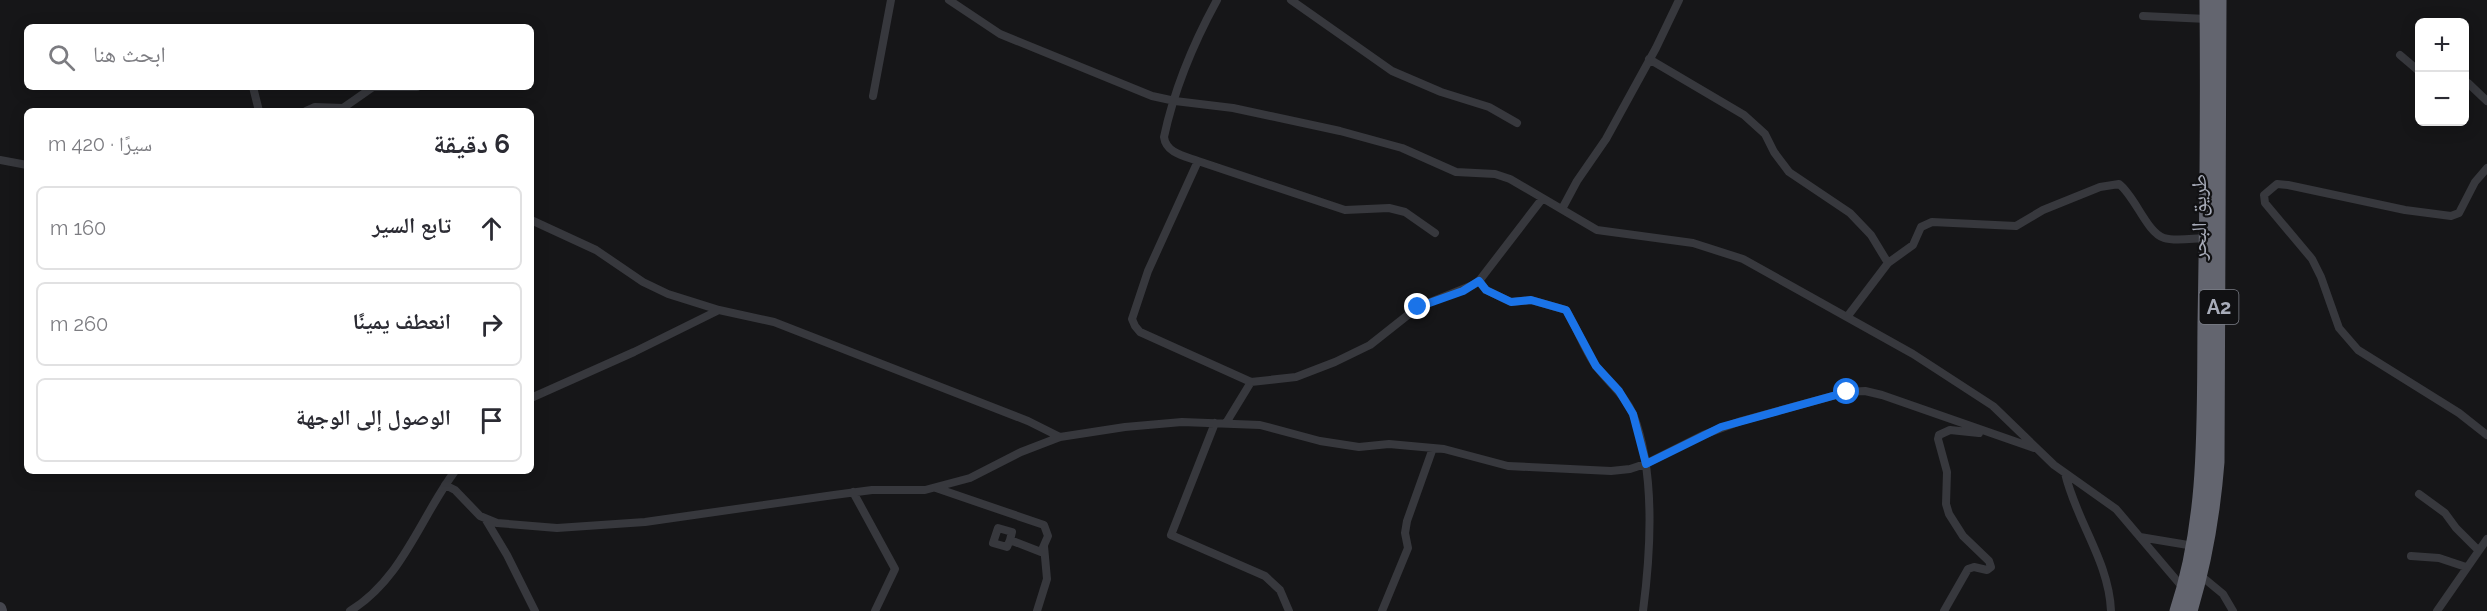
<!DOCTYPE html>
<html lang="ar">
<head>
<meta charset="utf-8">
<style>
	body { margin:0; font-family:Raleway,"Noto Naskh Arabic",sans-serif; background:#f2f2f3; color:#2b2b33; direction:rtl }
	.controls { position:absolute; right:18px; top:18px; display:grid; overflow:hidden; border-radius:9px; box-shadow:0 3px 15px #0003 }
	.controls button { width:54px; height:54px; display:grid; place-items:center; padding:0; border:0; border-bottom:2px solid #e1e1e2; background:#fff; color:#2b2b33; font:30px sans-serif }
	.stop { position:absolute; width:18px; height:18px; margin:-14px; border:4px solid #1a73e8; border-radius:50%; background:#fff }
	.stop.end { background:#1a73e8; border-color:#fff; box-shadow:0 2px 6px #0008 }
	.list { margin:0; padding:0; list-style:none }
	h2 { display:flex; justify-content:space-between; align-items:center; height:78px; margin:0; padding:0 24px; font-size:26px }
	h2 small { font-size:20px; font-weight:400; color:#7c7c81 }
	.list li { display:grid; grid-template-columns:39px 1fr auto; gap:18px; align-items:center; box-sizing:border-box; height:84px; margin:0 12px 12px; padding:0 12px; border:2px solid #e1e1e2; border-radius:9px }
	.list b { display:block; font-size:22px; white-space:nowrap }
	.list em { font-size:20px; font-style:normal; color:#7c7c81 }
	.icon { flex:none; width:33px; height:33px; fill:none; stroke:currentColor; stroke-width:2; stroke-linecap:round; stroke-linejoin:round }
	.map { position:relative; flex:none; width:2487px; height:611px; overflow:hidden; direction:ltr }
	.search { position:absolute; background:#fff; box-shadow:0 3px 15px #0003; left:24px; top:24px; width:510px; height:66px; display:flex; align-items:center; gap:15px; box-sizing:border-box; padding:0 21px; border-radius:9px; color:#7c7c81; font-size:22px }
	.panel { position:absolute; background:#fff; box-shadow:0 3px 15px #0003; left:24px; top:108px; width:510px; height:366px; border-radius:9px; direction:rtl }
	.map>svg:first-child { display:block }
</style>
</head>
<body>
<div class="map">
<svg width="2487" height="611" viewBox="0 0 2487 611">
	<rect width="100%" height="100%" fill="#161618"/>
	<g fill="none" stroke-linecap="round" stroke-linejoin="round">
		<path stroke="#37383d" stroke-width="8" d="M949 0 1000 34 1152 96 1175 101 1233 108 1340 131 1402 148 1456 172 1495 174 1510 179 1597 230 1693 243 1743 259 1913 354 1993 406 2054 465 2116 509 2184 589
			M1217 0C1194 42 1174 90 1164 137 1166 153 1184 156 1198 161L1148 271 1132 319 1135 326 1140 332 1251 382 1226 423
			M1291 0 1392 71 1441 92 1489 107 1517 123
			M2143 16 2207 19
			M2400 55 2420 72
			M1649 59 1744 115 1765 134 1774 152 1789 172 1850 213 1871 235 1888 263
			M2464 84 2468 83 2487 101
			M253 87 259 111
			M376 87H417
			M873 96 891 0
			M306 111 315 107 343 108 373 87
			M0 160 27 165
			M1198 161 1345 210 1389 208 1405 212 1435 233
			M2487 168 2475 182 2459 213 2451 216 2405 210 2288 185 2277 184 2264 195 2265 203 2312 259 2321 277 2339 328 2358 350 2459 413 2487 435
			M1562 209 1577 181 1606 139 1656 48 1679 0
			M531 220 596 250 643 282 668 294 719 310 634 352 531 398
			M1479 281 1486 290 1511 302 1531 300 1566 310C1577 328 1583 346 1594 363 1606 381 1624 393 1633 414 1656 472 1651 550 1643 611
			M719 310 774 322 1028 421 1060 437
			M1847 317 1888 263 1913 245 1921 227 1932 222 2016 226 2043 210 2100 187 2119 184C2135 196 2147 233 2164 238 2176 242 2194 238 2206 238
			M1251 382 1296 377 1335 362 1370 345 1418 307 1473 285 1479 281 1542 199
			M1215 423 1171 535 1265 576 1280 590 1289 611
			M2065 473C2076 521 2109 561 2111 611
			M445 485 455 490 480 516 497 523 557 528 645 522 834 495 872 490H925L970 478 1021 452 1060 437 1125 427 1182 422 1260 425 1320 441 1359 447 1389 444 1444 449 1508 466 1611 471 1630 469 1645 464 1703 435 1741 421 1847 392 1865 391 1882 395 2034 448
			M936 488 1044 525 1048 536 1041 552 1010 540 1007 547 993 543 998 528 1012 532 1010 540
			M853 492 895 569 875 611
			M2419 494 2445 513 2456 528 2478 550
			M486 520 507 555 535 611
			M2140 537 2194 546
			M2411 556 2439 558 2466 567
			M2200 575 2223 594 2233 611
			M350 611C403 578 420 518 455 471
			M1037 611 1047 579 1044 546
			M1382 611 1408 548 1405 533 1407 521 1433 448
			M1944 611 1968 569 1974 567 1987 570 1991 567 1989 561 1963 536 1949 514 1946 504 1947 472 1938 439 1939 435 1950 430 1979 433
			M2437 611 2487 539"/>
		<path stroke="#45464e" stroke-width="12" d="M0 608 1 611"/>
		<path stroke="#63656f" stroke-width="15" d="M2177 611C2208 518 2204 420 2205 323 2207 215 2208 108 2207 0
			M2190 611C2205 561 2213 513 2217 462L2219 0"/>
	</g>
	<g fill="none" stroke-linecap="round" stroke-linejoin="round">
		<path stroke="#1a73e8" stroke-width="8" d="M1418 307 1463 291 1479 281 1486 290 1511 302 1531 300 1566 310 1596 366 1619 391 1633 414 1646 464 1721 427 1847 392"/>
	</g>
	<g text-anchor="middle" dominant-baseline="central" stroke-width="4.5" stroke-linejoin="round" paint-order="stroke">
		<rect fill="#111113" stroke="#7b7e87" stroke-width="1.5" x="2199.5" y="290" width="39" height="34" rx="4.5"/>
		<g font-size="20" font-weight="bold" fill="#a8acb9">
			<text x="2219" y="307">A2</text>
		</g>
		<g font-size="21" fill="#a8acb9" stroke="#111113">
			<text transform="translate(2198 217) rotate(-90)">طريق البحر</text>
		</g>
	</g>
</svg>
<div class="controls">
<button>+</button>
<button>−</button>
</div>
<div class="stop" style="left:1847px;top:392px"></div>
<div class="stop end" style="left:1418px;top:307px"></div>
<div class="search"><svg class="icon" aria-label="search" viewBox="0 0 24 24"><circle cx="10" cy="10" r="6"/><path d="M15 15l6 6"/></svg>ابحث هنا</div>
<section class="panel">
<h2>6 دقيقة<small>سيرًا · 420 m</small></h2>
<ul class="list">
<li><svg class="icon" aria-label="ahead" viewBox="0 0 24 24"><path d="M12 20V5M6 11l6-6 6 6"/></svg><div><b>تابع السير</b></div><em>160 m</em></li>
<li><svg class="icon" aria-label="right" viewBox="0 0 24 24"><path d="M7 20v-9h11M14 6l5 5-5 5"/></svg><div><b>انعطف يمينًا</b></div><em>260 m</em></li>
<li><svg class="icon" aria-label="arrive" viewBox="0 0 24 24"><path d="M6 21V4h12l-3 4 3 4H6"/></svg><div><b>الوصول إلى الوجهة</b></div></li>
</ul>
</section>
</div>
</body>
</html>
